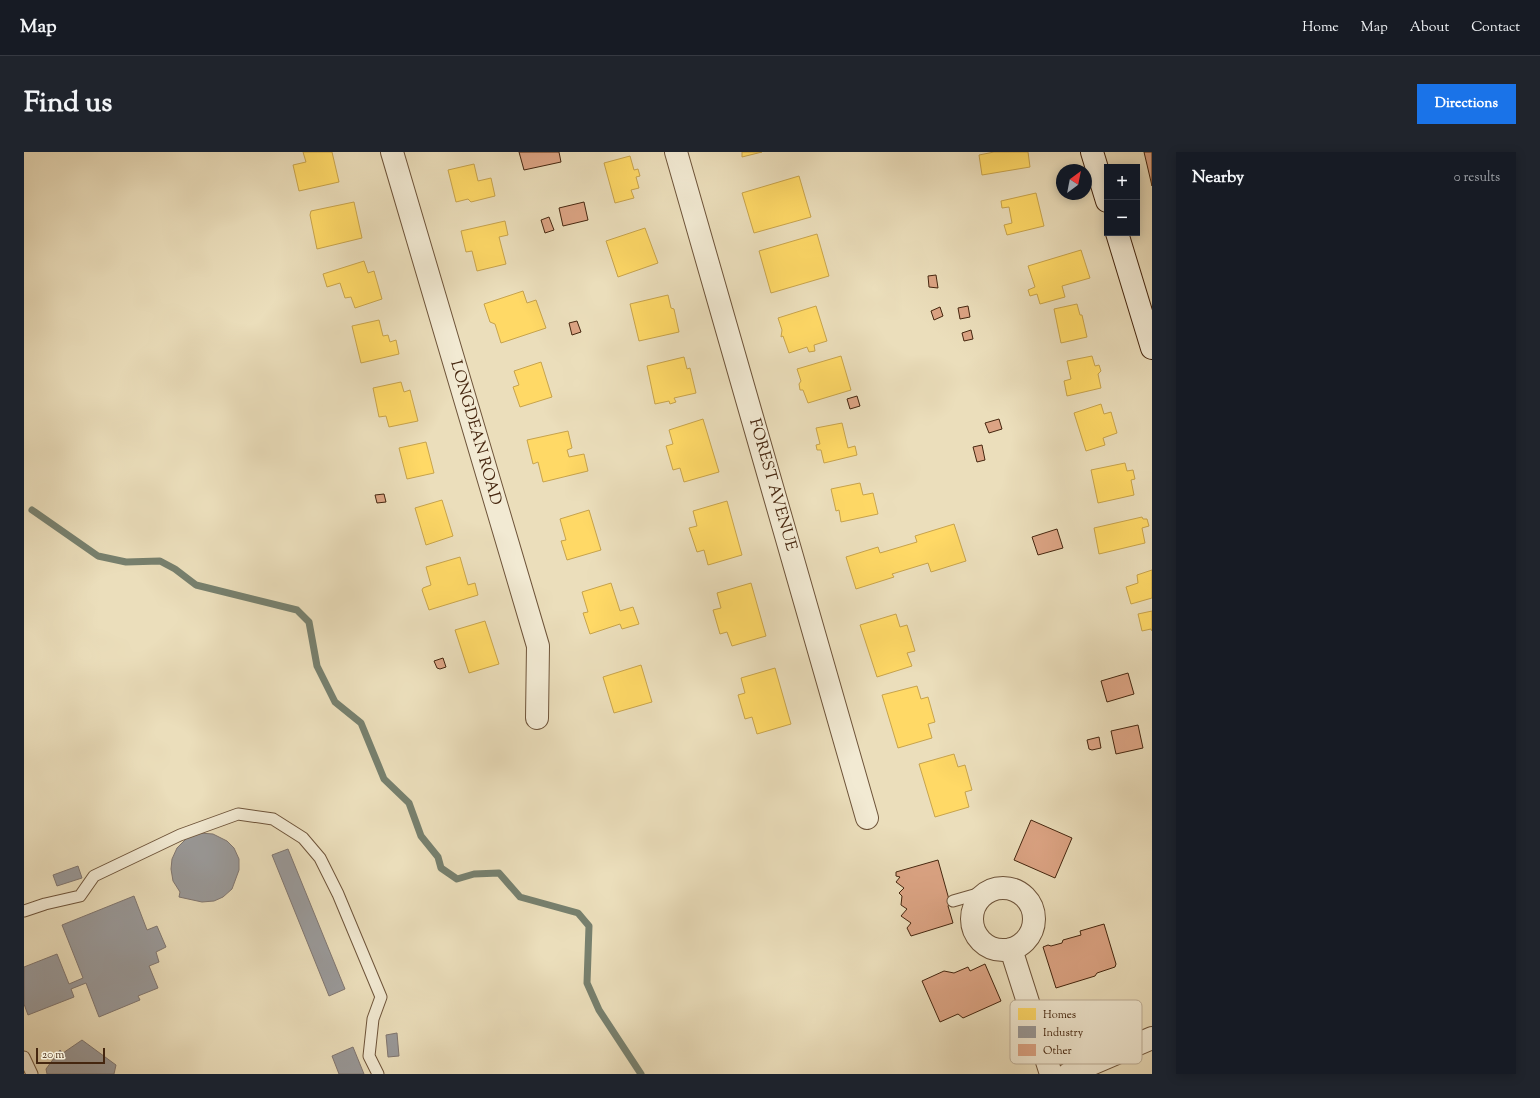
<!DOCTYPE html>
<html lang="en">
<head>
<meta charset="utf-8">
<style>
	body { margin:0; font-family:"Sorts Mill Goudy",serif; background:#20242c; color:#f1f3f6 }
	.controls { position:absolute; right:12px; top:12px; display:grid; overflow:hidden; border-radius:0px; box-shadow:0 2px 10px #0003 }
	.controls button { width:36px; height:36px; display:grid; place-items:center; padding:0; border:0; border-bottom:1px solid #363941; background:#171b24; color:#f1f3f6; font:20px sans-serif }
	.compass { position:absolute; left:1032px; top:12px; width:36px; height:36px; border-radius:50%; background:#171b24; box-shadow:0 2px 10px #0003; rotate:32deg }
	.scale { position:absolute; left:12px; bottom:10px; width:69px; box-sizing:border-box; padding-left:4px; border:2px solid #45260f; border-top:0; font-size:11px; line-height:14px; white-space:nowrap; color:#45260f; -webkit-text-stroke:3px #f2ead3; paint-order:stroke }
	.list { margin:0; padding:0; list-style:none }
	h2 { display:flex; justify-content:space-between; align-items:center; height:52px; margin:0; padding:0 16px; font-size:17px }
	h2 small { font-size:13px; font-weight:400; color:#9ea1a6 }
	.map { position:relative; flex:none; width:1128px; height:922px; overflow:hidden; border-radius:0px }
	header { display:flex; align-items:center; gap:24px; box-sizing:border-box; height:56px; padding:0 20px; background:#171b24; border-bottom:1px solid #363941 }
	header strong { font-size:19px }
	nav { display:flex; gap:22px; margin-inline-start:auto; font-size:14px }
	.intro { display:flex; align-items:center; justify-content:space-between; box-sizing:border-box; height:96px; padding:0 24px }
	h1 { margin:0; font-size:28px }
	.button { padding:10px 18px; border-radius:0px; background:#1a73e8; color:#fff; font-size:14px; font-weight:700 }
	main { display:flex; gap:24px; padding:0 24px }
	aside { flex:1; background:#171b24; border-radius:0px; box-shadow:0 2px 10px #0003 }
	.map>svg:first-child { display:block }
</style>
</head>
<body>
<header>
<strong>Map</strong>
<nav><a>Home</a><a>Map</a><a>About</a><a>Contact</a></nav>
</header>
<div class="intro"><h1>Find us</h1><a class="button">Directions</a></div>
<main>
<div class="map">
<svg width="1128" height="922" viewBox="0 0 1128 922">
	<rect width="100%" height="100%" fill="#ebdebb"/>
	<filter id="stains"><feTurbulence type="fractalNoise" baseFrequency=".005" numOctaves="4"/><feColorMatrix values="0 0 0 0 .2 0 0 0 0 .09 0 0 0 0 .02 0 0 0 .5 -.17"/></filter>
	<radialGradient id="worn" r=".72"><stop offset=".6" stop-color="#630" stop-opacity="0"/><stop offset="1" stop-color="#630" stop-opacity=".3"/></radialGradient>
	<path fill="#ffd966" stroke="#c7a34c" d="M279 0H308L315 30 275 39 269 13 282 10Z
		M718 0H738L718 5Z
		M970 0H1004L1006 15 958 23 955 3Z
		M606 4 610 18 614 17 616 24 612 25 615 36 607 38 610 46 591 51 580 11Z
		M450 12 454 29 467 26 471 44 447 50 444 47 432 50 424 18Z
		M775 24 787 65 730 81 718 41Z
		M1012 41 1020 74 983 83 980 73 988 71 985 55 978 56 977 49Z
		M330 50 338 86 293 97 286 63 287 59Z
		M481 69 484 83 475 85 482 112 453 119 448 99 442 100 437 79Z
		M621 76 634 111 594 125 582 89Z
		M793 82 805 124 747 141 735 99Z
		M1057 98 1066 126 1038 134 1041 145 1016 152 1013 142 1006 144 1004 138 1011 135 1004 114Z
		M340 109 344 121 350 119 358 147 331 156 327 145 321 146 316 131 303 135 299 122Z
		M499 139 503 151 512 148 522 176 477 191 471 172 466 170 460 152Z
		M644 143 647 156 650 157 655 180 615 189 606 152Z
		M1053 152 1056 163H1058L1063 185 1037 191 1030 157Z
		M792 154 803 189 790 193 791 199 785 200 783 195 765 201 759 184 757 185 758 178 754 166Z
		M355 168 359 184 364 183 366 190 372 188 375 202 337 211 328 174Z
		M817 204 827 238 784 251 779 238H776L775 232 777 229 773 217Z
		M1068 204 1071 214 1075 213 1077 219 1074 222 1077 236 1043 244 1040 229 1047 227 1043 209Z
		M660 205 663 217 666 216 672 241 650 246 652 250 646 252 645 249 631 252 623 214Z
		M517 210 528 245 496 255 489 235 495 233 490 219Z
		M377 230 380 240 386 238 394 269 365 275 362 264 355 265 349 236Z
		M1077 252 1080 262 1087 260 1093 281 1079 286 1081 293 1062 299 1050 261Z
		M679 267 695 320 660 330 656 316 649 318 642 294 649 292 645 278Z
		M818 271 824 296 831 294 833 303 800 311 797 298H793L792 293 796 292 792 276Z
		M544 279 548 296 543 298 545 305 560 302 564 319 519 330 514 310 509 312 503 288Z
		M402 290 410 321 383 327 375 296Z
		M1101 311 1103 319 1109 318 1111 327 1107 328 1110 343 1074 351 1067 318Z
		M836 331 839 343 849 341 854 362 817 370 815 358 812 359 807 337Z
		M418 348 429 384 402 393 391 356Z
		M703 349 718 403 684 413 680 398 673 400 665 376 673 374 669 359Z
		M565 358 577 398 543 408 537 389 542 388 536 367Z
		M1118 365 1119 367H1123L1125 374 1118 376 1121 391 1075 402 1070 376Z
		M930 372 942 409 907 420 904 411 868 422 870 425 832 437 822 405 854 395 856 401 893 390 891 384Z
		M436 405 444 433 451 431 454 443 405 458 398 438 399 436 407 433 402 415Z
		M1128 418V446L1107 452 1102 435 1114 431 1113 423Z
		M587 431 596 459 609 455 615 472 598 477 596 472 566 482 559 461 564 460 558 440Z
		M727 431 742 484 708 494 703 480 696 482 689 458 697 456 693 441Z
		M1128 459V479L1127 477 1118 479 1114 462Z
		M872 462 876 475 883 473 891 499 883 501 888 514 853 525 836 473Z
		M461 469 475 512 445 521 431 478Z
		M617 513 628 550 590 561 579 525Z
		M751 516 767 572 733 582 728 565 721 567 714 543 721 541 717 526Z
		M893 534 897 547 904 545 911 570 904 572 908 586 874 596 858 543Z
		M930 602 934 615 941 613 948 638 941 640 945 655 911 665 895 612Z"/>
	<path fill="#999" stroke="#807670" d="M176 681 189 682 203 689 210 696 215 707V718L208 737 199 745 190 749 178 750 155 745 156 740 149 729 147 717 148 707 153 696 163 686Z
		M264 697 321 837 305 844 248 703Z
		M54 714 58 726 33 734 29 723Z
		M110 744 123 778 133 774 142 795 132 800 135 810 125 814 134 836 114 844 116 848 75 865 62 831 47 837 50 845 4 863 0 852V815L33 802 45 832 59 826 38 773Z
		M373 881 375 904 364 905 362 883Z
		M58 888 92 913 90 922H23L22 917 36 898 39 901Z
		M329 895 340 922H315L308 904Z"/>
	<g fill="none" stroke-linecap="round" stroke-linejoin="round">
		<path stroke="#77806e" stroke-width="7" d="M8 358 74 404 102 410 136 409 151 417 172 433 273 458 285 470 293 514 311 550 337 571 360 627 385 651 397 684 414 705 417 716 433 727 450 722 475 721 496 745 554 761 565 774 563 831 575 858 617 922"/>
	</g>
	<path fill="#dca484" stroke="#45260f" d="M495 0H535L537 10 500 18Z
		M1120 0H1128V34Z
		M560 50 564 68 539 74 535 56Z
		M525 65 530 78 521 81 517 68Z
		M912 123 914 136 905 135 904 124Z
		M944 154 946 165 936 167 934 156Z
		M916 155 919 164 910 168 907 159Z
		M553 169 557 180 548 183 545 171Z
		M947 178 949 187 940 189 938 181Z
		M833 244 836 254 826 257 823 247Z
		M975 267 978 277 965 281 961 271Z
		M958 293 961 308 953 310 949 295Z
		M360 342 362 350 353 351 351 343Z
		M1033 377 1039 396 1014 403 1008 385Z
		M419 506 422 515 416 517 413 516 410 509Z
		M1104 521 1110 542 1083 550 1077 529Z
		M1114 573 1119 596 1092 602 1087 579Z
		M1075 585 1077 596 1068 598 1065 597 1063 588Z
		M1007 668 1048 686 1031 726 990 708Z
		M914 708 926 751 924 754 929 771 887 784 883 776 887 771 877 764 883 757 877 753 878 744 875 741 880 736 872 730 876 725 872 724V720Z
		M1080 772 1092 812 1091 815 1073 821 1071 824 1032 836 1019 795 1024 793 1027 794 1038 791 1039 788 1057 783 1056 779Z
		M961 812 977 849 939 866 934 862 916 870 898 829 920 819 930 821 944 815 946 819Z"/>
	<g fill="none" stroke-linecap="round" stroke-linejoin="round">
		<defs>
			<path id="lane" d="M929 749 964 739
				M0 759 21 752 56 744 70 724 156 683 214 662 249 667 279 686 296 706 314 742 357 845 349 867 345 904 354 922
				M0 905 8 922"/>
			<path id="street" d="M368 0 514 494 513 566
				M652 0 843 666
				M948 767a31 31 0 1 1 62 0a31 31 0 1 1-62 0Z
				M987 797 1027 922
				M1044 922 1128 886"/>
			<path id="secondary" d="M1068 0 1083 49
				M1093 81 1128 196"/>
		</defs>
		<use href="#lane" stroke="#6e543a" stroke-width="13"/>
		<use href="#street" stroke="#6e543a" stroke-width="24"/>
		<use href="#secondary" stroke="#45260f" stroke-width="24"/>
		<use href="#lane" stroke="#f2ead3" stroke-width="11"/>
		<use href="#street" stroke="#f2ead3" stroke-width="22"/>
		<use href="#secondary" stroke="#f2ead3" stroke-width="22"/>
	</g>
	<g text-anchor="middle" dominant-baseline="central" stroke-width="4" stroke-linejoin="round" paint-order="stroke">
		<g font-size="16" fill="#45260f" stroke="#f2ead3">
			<text transform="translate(451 281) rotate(74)">LONGDEAN ROAD</text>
			<text transform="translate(748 333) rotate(74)">FOREST AVENUE</text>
		</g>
	</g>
	<rect x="986" y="848" width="132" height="64" rx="6" fill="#f2ead3" stroke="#beaf98" stroke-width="1"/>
	<rect x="994" y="856" width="18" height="12" fill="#ffd966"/>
	<rect x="994" y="874" width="18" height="12" fill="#999"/>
	<rect x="994" y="892" width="18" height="12" fill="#dca484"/>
	<g font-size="11" fill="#45260f">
		<text x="1019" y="866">Homes</text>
		<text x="1019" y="884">Industry</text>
		<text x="1019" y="902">Other</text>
	</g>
	<rect width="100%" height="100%" filter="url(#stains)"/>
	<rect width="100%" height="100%" fill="url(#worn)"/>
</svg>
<div class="controls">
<button>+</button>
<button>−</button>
</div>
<svg class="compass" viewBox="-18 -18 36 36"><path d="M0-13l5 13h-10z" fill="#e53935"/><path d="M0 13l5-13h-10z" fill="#9ea1a6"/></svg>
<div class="scale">20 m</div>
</div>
<aside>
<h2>Nearby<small>0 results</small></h2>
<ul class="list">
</ul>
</aside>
</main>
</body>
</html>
